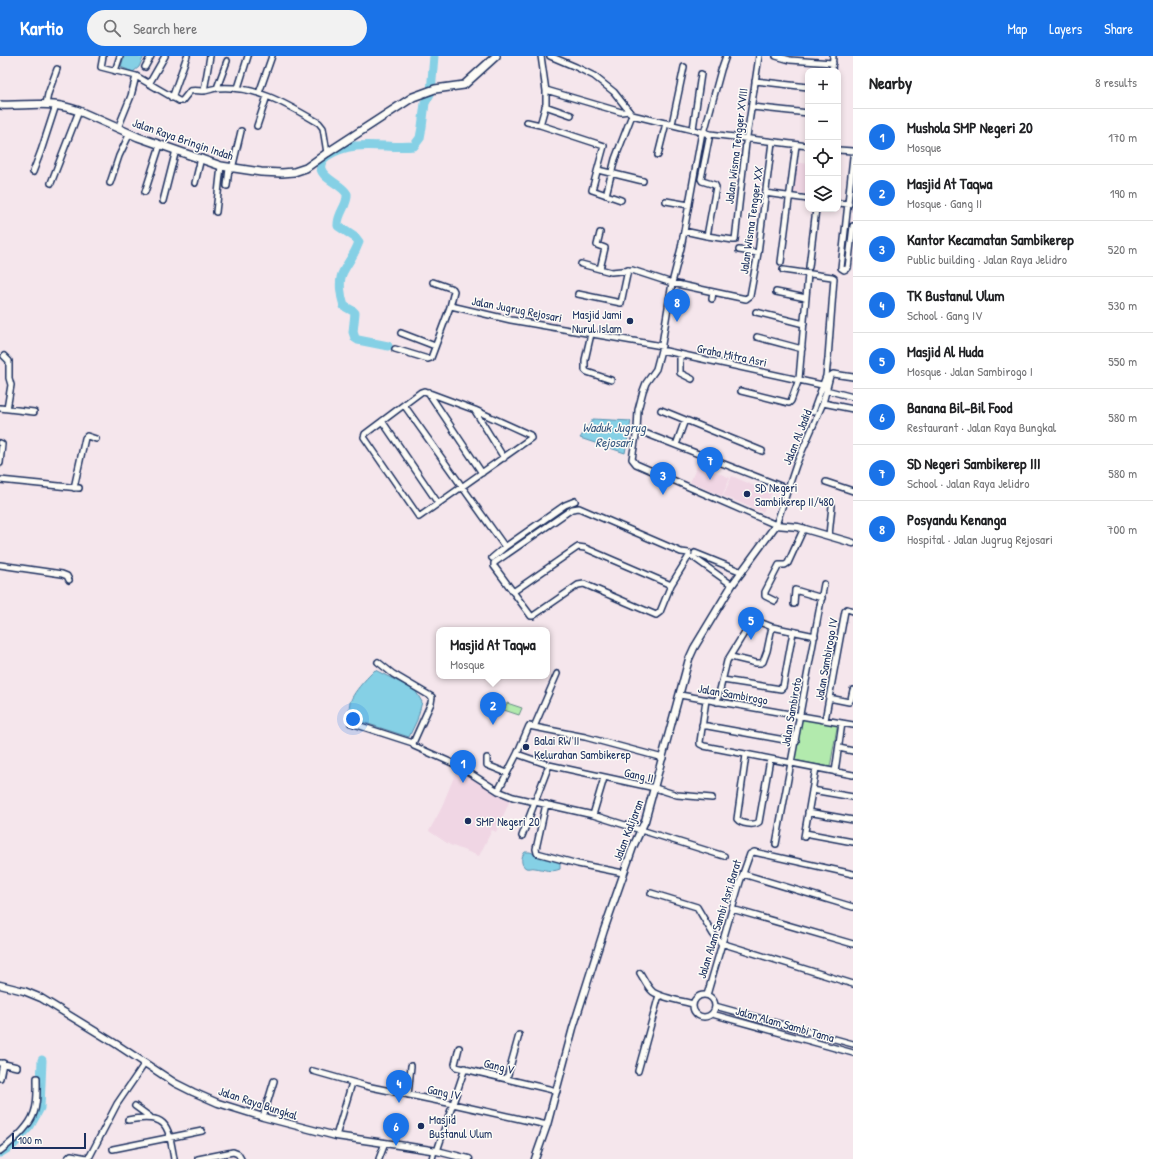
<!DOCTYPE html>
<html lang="en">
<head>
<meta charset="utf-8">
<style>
	body { margin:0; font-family:"Patrick Hand",sans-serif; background:#f2f2f2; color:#202124 }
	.controls { position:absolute; right:12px; top:12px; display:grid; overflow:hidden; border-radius:8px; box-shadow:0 2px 6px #0003 }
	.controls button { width:36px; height:36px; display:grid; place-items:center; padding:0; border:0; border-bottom:1px solid #e0e0e0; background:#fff; color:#202124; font:20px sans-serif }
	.scale { position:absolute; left:12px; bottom:10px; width:74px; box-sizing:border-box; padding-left:4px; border:2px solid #1b2f5e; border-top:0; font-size:11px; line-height:14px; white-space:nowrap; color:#1b2f5e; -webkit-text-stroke:3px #fdfcf7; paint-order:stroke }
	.you { position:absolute; left:353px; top:663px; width:14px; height:14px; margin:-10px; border:3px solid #fff; border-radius:50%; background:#1a73e8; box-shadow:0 0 0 6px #1a73e833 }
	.badge { display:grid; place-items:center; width:26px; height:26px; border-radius:50%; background:#1a73e8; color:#fff; font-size:13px; font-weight:700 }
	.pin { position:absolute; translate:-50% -33px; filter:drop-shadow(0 1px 2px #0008) }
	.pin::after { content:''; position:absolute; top:21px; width:14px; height:12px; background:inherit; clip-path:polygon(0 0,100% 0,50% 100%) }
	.popup { position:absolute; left:436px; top:571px; width:114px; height:52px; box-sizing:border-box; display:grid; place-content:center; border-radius:8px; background:#fff; filter:drop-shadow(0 1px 3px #0005); font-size:13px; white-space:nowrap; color:#757577 }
	.popup b { font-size:15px; color:#202124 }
	.popup::after { content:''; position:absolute; left:50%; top:100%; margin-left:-8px; border:8px solid transparent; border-top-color:#fff }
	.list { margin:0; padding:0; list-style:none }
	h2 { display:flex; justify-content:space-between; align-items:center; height:52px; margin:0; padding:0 16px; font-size:17px }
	h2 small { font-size:13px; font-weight:400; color:#757577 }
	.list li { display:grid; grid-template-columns:26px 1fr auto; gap:12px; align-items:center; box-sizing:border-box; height:56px; padding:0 16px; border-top:1px solid #e0e0e0 }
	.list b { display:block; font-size:15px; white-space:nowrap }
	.list p { margin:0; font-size:13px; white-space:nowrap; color:#757577 }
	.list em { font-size:13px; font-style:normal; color:#757577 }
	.icon { flex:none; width:22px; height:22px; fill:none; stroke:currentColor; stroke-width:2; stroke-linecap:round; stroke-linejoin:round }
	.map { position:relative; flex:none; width:853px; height:1103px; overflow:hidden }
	header { display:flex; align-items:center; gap:24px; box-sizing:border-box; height:56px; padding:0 20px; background:#1a73e8; color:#fff }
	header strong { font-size:19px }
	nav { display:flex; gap:22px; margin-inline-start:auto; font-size:14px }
	.search { width:280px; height:36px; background:#f2f2f2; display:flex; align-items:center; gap:10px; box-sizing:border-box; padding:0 14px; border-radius:22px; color:#757577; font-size:15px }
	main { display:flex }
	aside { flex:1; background:#fff }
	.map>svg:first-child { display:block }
</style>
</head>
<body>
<header>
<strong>Kartio</strong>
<div class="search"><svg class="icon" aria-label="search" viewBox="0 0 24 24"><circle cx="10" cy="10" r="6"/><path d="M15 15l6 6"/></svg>Search here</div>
<nav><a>Map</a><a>Layers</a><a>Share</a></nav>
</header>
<main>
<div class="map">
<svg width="853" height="1103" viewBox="0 0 853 1103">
	<rect width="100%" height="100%" fill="#f5e6ec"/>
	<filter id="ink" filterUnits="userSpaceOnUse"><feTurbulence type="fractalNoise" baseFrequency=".025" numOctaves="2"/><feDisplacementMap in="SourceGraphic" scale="8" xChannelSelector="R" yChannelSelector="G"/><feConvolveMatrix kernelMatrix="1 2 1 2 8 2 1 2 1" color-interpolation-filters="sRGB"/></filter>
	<g filter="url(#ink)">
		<path fill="#f0d6e4" d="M795 106 808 108V137L805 136V138L791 136Z
			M698 408 730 422 722 440 690 426Z
			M732 420 771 437 763 456 723 440Z
			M458 711 511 742 496 776 492 774 479 800 450 789 429 775 440 755Z"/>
		<path fill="#b2eaad" stroke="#668c86" d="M507 647 522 652 519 659 504 654Z
			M800 660 838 666 830 711 793 704Z"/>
		<path fill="#85d0e5" stroke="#5b90af" d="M124 0H144L139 11 133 16 121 11Z
			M593 363 631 365 625 397 580 382Z
			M375 614 415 634 422 646 417 664 409 681 356 664C354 661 351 659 350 656 345 643 366 623 375 614Z
			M525 796H530L537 799 560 805V813C551 817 544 813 535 812 532 811 530 813 526 812 520 809 521 800 525 796Z"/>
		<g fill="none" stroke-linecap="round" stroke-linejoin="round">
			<path stroke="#85d0e5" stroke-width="9" d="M388 290 358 284 355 282 353 276 355 257 353 255 344 250C341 241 338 225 343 216 349 204 354 200 359 186L356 182 338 170C337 157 348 150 347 138 342 128 324 124 321 113 320 108 323 103 327 100 354 82 385 93 414 90L420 82 422 71 425 47 431 36 434 0
				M0 1097 13 1089 30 1070 40 1052 42 1004"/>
			<defs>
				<path id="minor" d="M103 0 101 11 136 20 179 45H182L190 35C194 34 199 35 203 35 208 35 213 32 218 32 256 29 288 49 319 67L323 72 327 97
					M550 0 576 11 594 20 614 36 632 59 710 78 808 90
					M776 0 790 4 833 7
					M145 11 151 0
					M115 15 120 0
					M832 15 833 0
					M755 25 808 31
					M149 28 165 0
					M217 32 227 5
					M238 32 248 0
					M546 34 621 56 629 55
					M204 35 210 0
					M259 37 272 0
					M172 42 187 0
					M46 48 48 38 57 13
					M545 50 571 59
					M752 51 808 57
					M527 66 540 69 604 90 592 134 621 144
					M672 68 684 11
					M540 69 546 48V35L541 0
					M257 70 267 40
					M118 72 131 40 136 20
					M693 73 701 18
					M702 76 681 192 672 227 661 294 656 313 646 327 643 335 638 354 637 374 632 403 636 408 776 469 796 409 823 347 830 320 833 318 853 321
					M704 77 721 14 726 0
					M838 94 853 95
					M658 99 666 67
					M853 101 841 212 844 214 848 212 853 170
					M232 113 241 75
					M598 114 643 125
					M33 116 41 95 56 49
					M51 127 79 55
					M110 127 119 100 130 77
					M195 127 201 102
					M227 130 229 112
					M145 136 160 89
					M765 137 808 143
					M606 139 615 103 632 59
					M163 145 176 94
					M666 145 689 149
					M838 147 849 148
					M216 156 221 110
					M684 175 707 180 733 184H735L746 87 759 0
					M707 180 716 131 715 129 702 125 701 123 710 78
					M739 194 758 197
					M781 206 796 89
					M581 208 611 216 632 214 672 227 746 243 750 240 758 197 772 86
					M809 211 816 153
					M600 213 605 192 597 189 600 177
					M783 214 832 221 834 222 828 302 826 320 813 356
					M776 236 806 242
					M578 238 621 247 628 214
					M712 243 713 236
					M451 250 511 264 662 290
					M756 256 804 268
					M401 277 435 290
					M591 278 585 304V314L587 316 611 324
					M757 281 802 293
					M395 293 428 303 431 302 450 251 454 235 453 233 433 226
					M661 294 822 329
					M680 298V317L692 323
					M4 300 9 305V322L11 329 7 353
					M826 334 853 341
					M424 335 475 354 530 379 531 382 419 461 364 381 365 378 421 336Z
					M741 335 789 347 791 345 799 323 808 218
					M428 336 482 417
					M823 347 853 353
					M404 349 505 491 565 449 575 445
					M0 352 34 356
					M661 354 762 395
					M475 355 504 402
					M382 365 438 447
					M637 374 788 433
					M0 387 2 388 0 407
					M676 389 685 364
					M0 424 79 432
					M826 426 853 435
					M74 432 85 382 87 380 96 383
					M829 479 832 450
					M689 497 681 496 579 452 572 453 494 507V510L531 560H533L578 529 584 528 656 559 660 556 671 529 689 500
					M695 497 742 516
					M693 501 732 529
					M492 502 505 491
					M0 509 62 518 67 520 69 524
					M513 536 578 491 585 492 671 529
					M775 545 765 540V536L779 509H785L788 507 804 472
					M794 548 795 534 822 542
					M731 601 756 607H761L763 606 767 595 772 571
					M378 606 393 618 432 641 431 647 413 687 414 690 459 710 498 735 513 741 593 759 724 800
					M723 624 781 633 783 631 793 576
					M680 639 853 669
					M829 642 849 646 851 643 853 634
					M706 644 700 686V688L704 690 853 719
					M717 646 727 605 751 566 757 565 772 571 815 580
					M825 664 845 555 847 553 853 555
					M351 667 413 687
					M702 669 796 686
					M534 671 557 618
					M839 692 853 695
					M517 698 549 709 655 732 677 739 712 742
					M746 699 737 763C741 768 754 770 759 766L770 703
					M487 702V709L507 717
					M835 716 842 667
					M812 734 853 741
					M498 735 517 698 529 670 585 681 663 702
					M546 748 536 793 537 797 578 808 623 817
					M808 756 853 764
					M593 759 604 722
					M805 777 853 786
					M522 780 549 709
					M804 781 816 712
					M776 788 824 528
					M743 818 853 851
					M651 837 697 851 713 878 721 887 853 928
					M732 853 853 888
					M640 917C644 923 647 931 653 936 662 942 682 945 693 948
					M707 939 740 826 750 798 754 796 853 818
					M693 950a11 11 0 1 1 22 0a11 11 0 1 1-22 0Z
					M715 950 853 988
					M712 958 853 997
					M459 992 455 1008 456 1011 557 1035
					M0 1007 17 1011
					M313 1015 366 1030 453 1048 547 1069
					M638 1015 659 939
					M0 1022 3 1007
					M507 1022 519 979
					M408 1039 411 1010
					M135 1050 150 1061
					M263 1061 274 1025
					M128 1064C168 1057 168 1069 174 1103
					M336 1080 352 1027
					M113 1093 202 1075
					M0 1095C12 1086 29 1072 34 1057 38 1047 37 1033 37 1022
					M437 1095 465 1012
					M67 1103 71 1099 87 1102 90 1100 117 1048 145 1007
					M198 1103 233 1096 238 1098 241 1103
					M379 1103 385 1087
					M432 1103 434 1095"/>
				<path id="tertiary" d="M0 929 24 935 41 942 116 988 175 1027 193 1036 218 1047 263 1061 336 1080 405 1090 437 1095 469 1103
					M535 1103 547 1069 573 972 604 874 633 791 645 765 689 603 694 592 732 529 776 469 798 471 853 487"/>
				<path id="secondary" d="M0 49C18 50 36 47 54 49 62 50 71 52 79 55L138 81 221 110 261 116 282 117 294 116 306 112 327 97 413 41 435 33 464 29 496 0"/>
			</defs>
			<use href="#minor" stroke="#1b2f5e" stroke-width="8"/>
			<use href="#tertiary" stroke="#1b2f5e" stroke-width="9"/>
			<use href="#secondary" stroke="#1b2f5e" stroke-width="10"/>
			<use href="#minor" stroke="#fdfcf7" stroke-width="5"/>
			<use href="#tertiary" stroke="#fdfcf7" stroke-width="6"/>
			<use href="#secondary" stroke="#fdfcf7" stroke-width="7"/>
		</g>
	</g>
	<g fill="#1b2f5e" stroke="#fdfcf7" stroke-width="1.5">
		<circle cx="630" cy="265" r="4"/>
		<circle cx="747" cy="438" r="4"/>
		<circle cx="526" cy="691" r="4"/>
		<circle cx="468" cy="765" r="4"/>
		<circle cx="421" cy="1070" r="4"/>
	</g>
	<g text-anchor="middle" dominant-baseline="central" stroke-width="3" stroke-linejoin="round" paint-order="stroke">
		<g font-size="12" fill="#1b2f5e" stroke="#fdfcf7">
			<text transform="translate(183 83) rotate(19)">Jalan Raya Bringin Indah</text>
			<text transform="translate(736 90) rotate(-83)">Jalan Wisma Tengger XVIII</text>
			<text transform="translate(751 164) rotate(-82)">Jalan Wisma Tengger XX</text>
			<text transform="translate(517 253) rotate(11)">Jalan Jugrug Rejosari</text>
			<text transform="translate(732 299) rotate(12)">Graha Mitra Asri</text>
			<text transform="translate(797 381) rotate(-68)">Jalan Al Jadid</text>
			<text transform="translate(826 603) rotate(-80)">Jalan Sambirogo IV</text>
			<text transform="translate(733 638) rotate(10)">Jalan Sambirogo</text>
			<text transform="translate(791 656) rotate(-80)">Jalan Sambiroto</text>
			<text transform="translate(639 719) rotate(12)">Gang II</text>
			<text transform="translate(628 774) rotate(-69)">Jalan Kalijaran</text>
			<text transform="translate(719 863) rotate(-73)">Jalan Alam Sambi Asri Barat</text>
			<text transform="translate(785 968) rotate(16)">Jalan Alam Sambi Tama</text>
			<text transform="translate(499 1010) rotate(14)">Gang V</text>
			<text transform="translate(444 1036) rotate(12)">Gang IV</text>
			<text transform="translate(258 1047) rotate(18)">Jalan Raya Bungkal</text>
		</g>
		<g font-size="12" fill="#1b2f5e" stroke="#fdfcf7" text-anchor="start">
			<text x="622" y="258" text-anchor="end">Masjid Jami<tspan x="622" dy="14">Nurul Islam</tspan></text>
			<text x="755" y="431">SD Negeri<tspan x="755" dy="14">Sambikerep II/480</tspan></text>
			<text x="534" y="684">Balai RW II<tspan x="534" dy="14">Kelurahan Sambikerep</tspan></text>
			<text x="476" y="765">SMP Negeri 20</text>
			<text x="429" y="1063">Masjid<tspan x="429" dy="14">Bustanul Ulum</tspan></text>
		</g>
		<g font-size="13" font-style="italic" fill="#365780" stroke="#fdfcf7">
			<text x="614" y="371">Waduk Jugrug<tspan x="614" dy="15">Rejosari</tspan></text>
		</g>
	</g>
</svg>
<div class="controls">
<button>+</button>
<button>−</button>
<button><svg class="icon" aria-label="locate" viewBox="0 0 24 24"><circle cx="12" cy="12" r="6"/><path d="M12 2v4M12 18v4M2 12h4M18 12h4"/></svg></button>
<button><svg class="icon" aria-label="layers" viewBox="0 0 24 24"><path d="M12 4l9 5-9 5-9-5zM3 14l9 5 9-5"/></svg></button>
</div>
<div class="scale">100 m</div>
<div class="you"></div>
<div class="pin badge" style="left:463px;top:727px">1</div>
<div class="pin badge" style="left:493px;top:669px">2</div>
<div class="popup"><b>Masjid At Taqwa</b>Mosque</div>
<div class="pin badge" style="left:663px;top:439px">3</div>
<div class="pin badge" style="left:399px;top:1047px">4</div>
<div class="pin badge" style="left:751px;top:584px">5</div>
<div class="pin badge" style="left:396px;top:1090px">6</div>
<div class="pin badge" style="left:710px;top:424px">7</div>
<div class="pin badge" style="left:677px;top:266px">8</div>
</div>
<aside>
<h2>Nearby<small>8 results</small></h2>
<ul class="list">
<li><span class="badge">1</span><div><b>Mushola SMP Negeri 20</b><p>Mosque</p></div><em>170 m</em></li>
<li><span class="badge">2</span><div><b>Masjid At Taqwa</b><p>Mosque · Gang II</p></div><em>190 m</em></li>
<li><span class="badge">3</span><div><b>Kantor Kecamatan Sambikerep</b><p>Public building · Jalan Raya Jelidro</p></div><em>520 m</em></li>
<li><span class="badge">4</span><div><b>TK Bustanul Ulum</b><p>School · Gang IV</p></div><em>530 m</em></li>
<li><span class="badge">5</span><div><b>Masjid Al Huda</b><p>Mosque · Jalan Sambirogo I</p></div><em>550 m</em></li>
<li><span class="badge">6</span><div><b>Banana Bil-Bil Food</b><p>Restaurant · Jalan Raya Bungkal</p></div><em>580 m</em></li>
<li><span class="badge">7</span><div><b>SD Negeri Sambikerep III</b><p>School · Jalan Raya Jelidro</p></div><em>580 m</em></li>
<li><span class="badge">8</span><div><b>Posyandu Kenanga</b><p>Hospital · Jalan Jugrug Rejosari</p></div><em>700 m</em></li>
</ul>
</aside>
</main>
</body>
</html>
